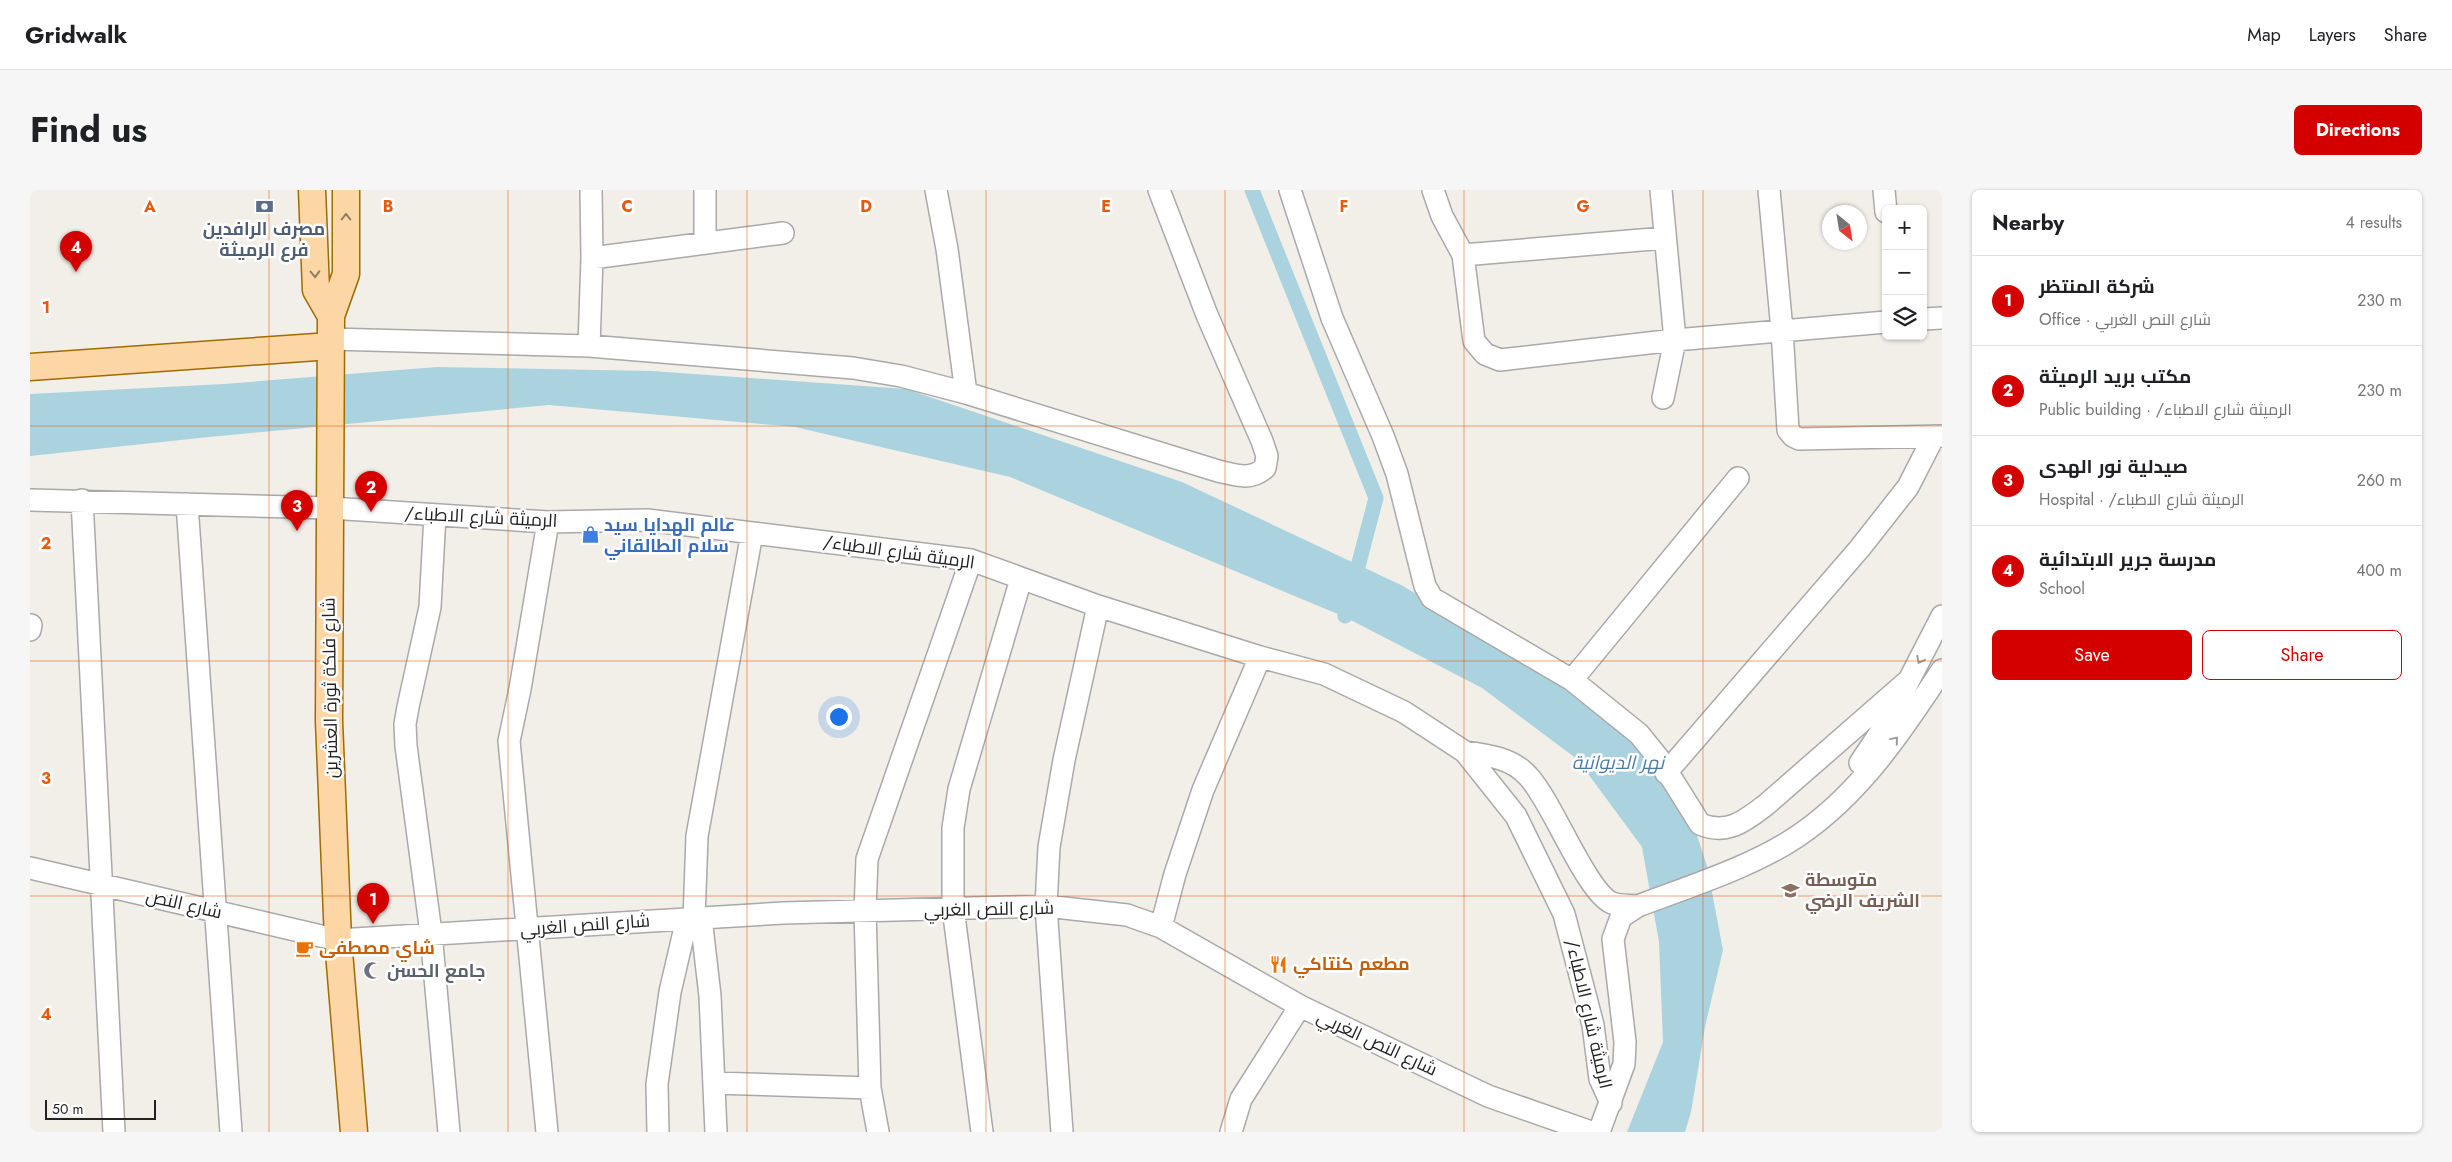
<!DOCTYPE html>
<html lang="en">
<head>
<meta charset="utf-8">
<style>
	body { margin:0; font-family:Jost,Cairo,sans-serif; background:#f6f6f6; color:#202124 }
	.controls { position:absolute; right:15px; top:15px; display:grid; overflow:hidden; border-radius:8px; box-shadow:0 1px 4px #0004 }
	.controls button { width:45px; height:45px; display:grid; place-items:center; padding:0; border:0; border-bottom:1px solid #e0e0e0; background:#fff; color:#202124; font:25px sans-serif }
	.compass { position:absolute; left:1792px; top:15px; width:45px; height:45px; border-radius:50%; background:#fff; box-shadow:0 1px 4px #0004; rotate:150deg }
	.scale { position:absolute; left:15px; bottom:12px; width:111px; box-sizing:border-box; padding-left:5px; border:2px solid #222; border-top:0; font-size:14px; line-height:18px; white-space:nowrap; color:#222; -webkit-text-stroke:4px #fff; paint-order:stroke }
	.you { position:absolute; left:808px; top:526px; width:18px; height:18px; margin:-12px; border:4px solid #fff; border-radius:50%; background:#1a73e8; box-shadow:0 0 0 8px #1a73e833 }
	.badge { display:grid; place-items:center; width:32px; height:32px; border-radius:50%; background:#d40000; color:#fff; font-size:16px; font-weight:700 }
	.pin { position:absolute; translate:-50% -41px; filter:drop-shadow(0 1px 2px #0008) }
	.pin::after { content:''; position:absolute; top:26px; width:18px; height:15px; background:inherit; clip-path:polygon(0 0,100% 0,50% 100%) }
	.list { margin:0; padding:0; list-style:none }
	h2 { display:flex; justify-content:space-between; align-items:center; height:65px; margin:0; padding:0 20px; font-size:21px }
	h2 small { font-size:16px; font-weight:400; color:#757577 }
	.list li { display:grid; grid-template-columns:32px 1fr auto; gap:15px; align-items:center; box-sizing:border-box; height:90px; padding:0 20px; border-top:1px solid #e0e0e0 }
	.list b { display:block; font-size:19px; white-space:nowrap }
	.list p { margin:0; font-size:16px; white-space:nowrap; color:#757577 }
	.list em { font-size:16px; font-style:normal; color:#757577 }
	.actions { display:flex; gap:10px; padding:15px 20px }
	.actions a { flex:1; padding:11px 0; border:1px solid #d40000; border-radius:8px; text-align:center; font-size:18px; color:#d40000 }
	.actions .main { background:#d40000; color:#fff }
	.icon { flex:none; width:28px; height:28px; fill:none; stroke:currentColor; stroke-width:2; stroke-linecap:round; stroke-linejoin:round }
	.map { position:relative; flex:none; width:1912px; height:942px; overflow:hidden; border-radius:8px }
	header { display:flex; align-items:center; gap:30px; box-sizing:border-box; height:70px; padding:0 25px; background:#fff; border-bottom:1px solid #e0e0e0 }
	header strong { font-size:24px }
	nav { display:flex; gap:28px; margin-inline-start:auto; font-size:18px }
	.intro { display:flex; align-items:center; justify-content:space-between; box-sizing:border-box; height:120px; padding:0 30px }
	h1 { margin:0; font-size:35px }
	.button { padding:12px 22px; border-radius:8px; background:#d40000; color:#fff; font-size:18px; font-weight:700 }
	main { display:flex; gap:30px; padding:0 30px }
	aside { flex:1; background:#fff; border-radius:8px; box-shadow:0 1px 4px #0004 }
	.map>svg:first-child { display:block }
</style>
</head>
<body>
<header>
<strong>Gridwalk</strong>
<nav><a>Map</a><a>Layers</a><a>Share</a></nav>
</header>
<div class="intro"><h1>Find us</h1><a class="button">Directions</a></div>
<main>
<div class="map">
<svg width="1912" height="942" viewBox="0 0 1912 942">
	<rect width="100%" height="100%" fill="#f2efe9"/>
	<path fill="#aad3df" d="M407 177 622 181 876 199 1152 292 1371 395 1518 480 1611 550 1661 627 1677 676 1693 760 1675 837 1661 922 1655 942H1597L1633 852 1629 752 1612 657 1547 569 1452 498 1315 427 980 287 765 237 519 215 179 247 0 266V204L194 194Z"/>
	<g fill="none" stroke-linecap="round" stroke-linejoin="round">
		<path stroke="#aad3df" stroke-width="15" d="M1222 0 1346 308 1315 426"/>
		<defs>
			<path id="minor" d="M675 0V53
				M906 0 917 59 936 203
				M1260 0 1302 128 1353 246 1367 284 1395 396 1402 408 1542 490 1609 544 1630 570 1670 634C1698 646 1716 630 1737 614L1879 490
				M1403 0 1412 26 1433 65 1444 151 1455 164 1470 170 1645 150 1856 132
				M1631 0 1645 150 1633 208
				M1739 0 1752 140 1758 240 1763 246 1769 249 1912 246
				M1854 0 1856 22
				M1433 65 1635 48
				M562 68 753 43
				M1893 129 1912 128
				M301 149 559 156 823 178 871 186 936 203 1188 281C1206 285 1220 291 1235 278L1237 266 1232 251 1177 125 1129 0
				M559 156 562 68 561 0
				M0 310 300 318 518 332 617 330 941 370 1068 416 1230 467 1294 484 1374 522 1435 562 1486 626 1534 724 1563 835 1570 889 1581 913
				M52 310 84 942
				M157 314 201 942
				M405 325 400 417 378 517 375 534 376 556 401 743 419 942
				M0 440 1 435
				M1542 490 1708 288
				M1435 562C1458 565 1482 568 1498 586 1522 611 1556 702 1582 713 1589 716 1600 715 1608 716
				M1830 573 1858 531 1912 426
				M1636 583 1830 358 1878 297 1904 246
				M0 678 308 750 753 723 1016 716 1097 725 1131 737 1270 816 1458 906 1561 942
				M671 728 680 806 686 942
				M664 729 667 646 722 343
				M1131 737 1145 684 1173 600 1230 467
				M684 893 840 898
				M517 942 479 551 490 499 518 332
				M628 942 627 894 640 802 657 729
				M848 942 840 898 835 721 837 669 941 370
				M952 942 923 718V638L929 599 991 389
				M1032 942 1016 716 1019 657 1034 570 1068 416
				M1201 942 1211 909 1270 816
				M1569 942 1594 874 1595 852 1583 749 1591 727 1608 716C1660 696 1722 677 1768 646 1830 604 1872 541 1912 480"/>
			<path id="major" d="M282 0 286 100 301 126
				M316 0V84L301 126 299 531 308 750 324 942
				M0 177 301 156"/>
		</defs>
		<use href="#minor" stroke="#a9a9a9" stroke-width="24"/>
		<use href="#major" stroke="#a06b00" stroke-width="29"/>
		<use href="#minor" stroke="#fff" stroke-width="21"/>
		<use href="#major" stroke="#fcd6a4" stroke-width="26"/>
	</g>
	<defs><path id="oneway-chevron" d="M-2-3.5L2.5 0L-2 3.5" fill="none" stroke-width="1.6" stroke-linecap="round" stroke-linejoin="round" transform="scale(1.25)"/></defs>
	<g stroke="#8f7c63">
		<use href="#oneway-chevron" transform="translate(316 27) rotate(-90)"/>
		<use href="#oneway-chevron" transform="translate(285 84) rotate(88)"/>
	</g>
	<g stroke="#9c9c9c">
		<use href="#oneway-chevron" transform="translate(1890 470) rotate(118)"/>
		<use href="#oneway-chevron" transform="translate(1865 550) rotate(-50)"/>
	</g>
	<path fill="none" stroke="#e8590c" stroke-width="1" stroke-opacity="0.55" d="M239 0V942M478 0V942M717 0V942M956 0V942M1195 0V942M1434 0V942M1673 0V942M0 236H1912M0 471H1912M0 706H1912"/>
	<defs>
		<symbol id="bank-bare" viewBox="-9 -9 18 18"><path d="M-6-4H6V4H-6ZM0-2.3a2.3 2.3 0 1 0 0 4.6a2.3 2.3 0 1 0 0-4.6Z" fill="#5c6f8a" stroke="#fff" stroke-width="2.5" paint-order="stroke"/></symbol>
		<symbol id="shop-bare" viewBox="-9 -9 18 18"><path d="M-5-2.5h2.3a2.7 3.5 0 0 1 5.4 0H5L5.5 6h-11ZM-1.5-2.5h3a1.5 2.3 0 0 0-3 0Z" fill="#3f7fe0" stroke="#fff" stroke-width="2.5" paint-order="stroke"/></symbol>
		<symbol id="school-bare" viewBox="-9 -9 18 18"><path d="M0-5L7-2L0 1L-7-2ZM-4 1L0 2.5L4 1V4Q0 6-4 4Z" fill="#8d6e63" stroke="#fff" stroke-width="2.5" paint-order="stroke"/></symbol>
		<symbol id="cafe-bare" viewBox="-9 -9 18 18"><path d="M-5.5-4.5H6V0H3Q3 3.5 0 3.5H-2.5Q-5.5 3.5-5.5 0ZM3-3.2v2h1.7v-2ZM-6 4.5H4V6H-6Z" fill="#e8710a" stroke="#fff" stroke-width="2.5" paint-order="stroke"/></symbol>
		<symbol id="restaurant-bare" viewBox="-9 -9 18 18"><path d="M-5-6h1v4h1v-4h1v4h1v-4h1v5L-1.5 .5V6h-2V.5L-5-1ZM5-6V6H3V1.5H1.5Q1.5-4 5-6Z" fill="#e8710a" stroke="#fff" stroke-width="2.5" paint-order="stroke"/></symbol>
		<symbol id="mosque-bare" viewBox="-9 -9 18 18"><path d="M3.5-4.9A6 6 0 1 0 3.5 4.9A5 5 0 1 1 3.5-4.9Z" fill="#6b7280" stroke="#fff" stroke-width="2.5" paint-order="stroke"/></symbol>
	</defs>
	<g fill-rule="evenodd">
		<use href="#bank-bare" x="222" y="4" width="25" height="25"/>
		<use href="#shop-bare" x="548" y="332" width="25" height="25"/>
		<use href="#school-bare" x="1748" y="688" width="25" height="25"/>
		<use href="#cafe-bare" x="262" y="746" width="25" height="25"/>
		<use href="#restaurant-bare" x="1236" y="762" width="25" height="25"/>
		<use href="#mosque-bare" x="330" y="768" width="25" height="25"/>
	</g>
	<g text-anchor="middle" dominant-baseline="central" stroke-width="5" stroke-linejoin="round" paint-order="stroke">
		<g font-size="18" font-weight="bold" fill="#4e5e75" stroke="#fff">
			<text x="234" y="39">مصرف الرافدين<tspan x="234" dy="21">فرع الرميثة</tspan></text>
		</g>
		<g font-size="18" fill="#222" stroke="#fff">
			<text transform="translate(451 327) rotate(3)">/الرميثة شارع الاطباء</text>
			<text transform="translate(869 362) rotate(8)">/الرميثة شارع الاطباء</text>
			<text transform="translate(300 498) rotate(-91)">شارع فلكة ثورة العشرين</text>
			<text transform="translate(154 714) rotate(13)">شارع النص</text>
			<text transform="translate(959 719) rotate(-1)">شارع النص الغربي</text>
			<text transform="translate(555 735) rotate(-4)">شارع النص الغربي</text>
			<text transform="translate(1559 824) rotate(77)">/الرميثة شارع الاطباء</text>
			<text transform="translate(1347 853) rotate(25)">شارع النص الغربي</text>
		</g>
		<g font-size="18" font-weight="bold" fill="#366cbe" stroke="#fff" text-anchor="start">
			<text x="574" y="335">عالم الهدايا سيد<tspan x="574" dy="21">سلام الطالقاني</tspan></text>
		</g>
		<g font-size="18" font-weight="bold" fill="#785e54" stroke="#fff" text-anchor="start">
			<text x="1775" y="690">متوسطة<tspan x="1775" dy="21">الشريف الرضي</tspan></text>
		</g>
		<g font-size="18" font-weight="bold" fill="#c56008" stroke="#fff" text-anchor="start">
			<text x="289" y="758">شاي مصطفى</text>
			<text x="1263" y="774">مطعم كنتاكي</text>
		</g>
		<g font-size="18" font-weight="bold" fill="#5b616d" stroke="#fff" text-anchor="start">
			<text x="357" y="781">جامع الحسن</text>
		</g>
		<g font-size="19" font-style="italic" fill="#4a7aab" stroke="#fff">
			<text x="1588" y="572">نهر الديوانية</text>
		</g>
	</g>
	<g font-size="16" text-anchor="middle" font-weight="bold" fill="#e8590c" stroke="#fff" stroke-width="5" stroke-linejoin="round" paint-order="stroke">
		<text x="120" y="22">A</text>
		<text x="358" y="22">B</text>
		<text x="597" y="22">C</text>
		<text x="836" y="22">D</text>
		<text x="1076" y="22">E</text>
		<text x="1314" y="22">F</text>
		<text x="1553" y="22">G</text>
		<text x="16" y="123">1</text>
		<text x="16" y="359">2</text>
		<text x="16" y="594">3</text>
		<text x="16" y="830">4</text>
	</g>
</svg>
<div class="controls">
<button>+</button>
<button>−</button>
<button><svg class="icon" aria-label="layers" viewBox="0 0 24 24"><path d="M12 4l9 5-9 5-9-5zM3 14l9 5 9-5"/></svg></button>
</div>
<svg class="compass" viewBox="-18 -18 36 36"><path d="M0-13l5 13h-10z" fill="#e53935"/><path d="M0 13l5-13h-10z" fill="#757577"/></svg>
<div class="scale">50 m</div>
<div class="you"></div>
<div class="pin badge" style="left:343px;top:734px">1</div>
<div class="pin badge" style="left:341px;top:322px">2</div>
<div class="pin badge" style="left:267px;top:341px">3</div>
<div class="pin badge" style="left:46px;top:82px">4</div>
</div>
<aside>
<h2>Nearby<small>4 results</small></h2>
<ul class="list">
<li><span class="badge">1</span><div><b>شركة المنتظر</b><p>Office · شارع النص الغربي</p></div><em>230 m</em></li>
<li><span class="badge">2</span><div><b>مكتب بريد الرميثة</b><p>Public building · /الرميثة شارع الاطباء</p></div><em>230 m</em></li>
<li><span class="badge">3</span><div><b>صيدلية نور الهدى</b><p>Hospital · /الرميثة شارع الاطباء</p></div><em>260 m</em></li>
<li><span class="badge">4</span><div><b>مدرسة جرير الابتدائية</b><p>School</p></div><em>400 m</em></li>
</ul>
<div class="actions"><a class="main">Save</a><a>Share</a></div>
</aside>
</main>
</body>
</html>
